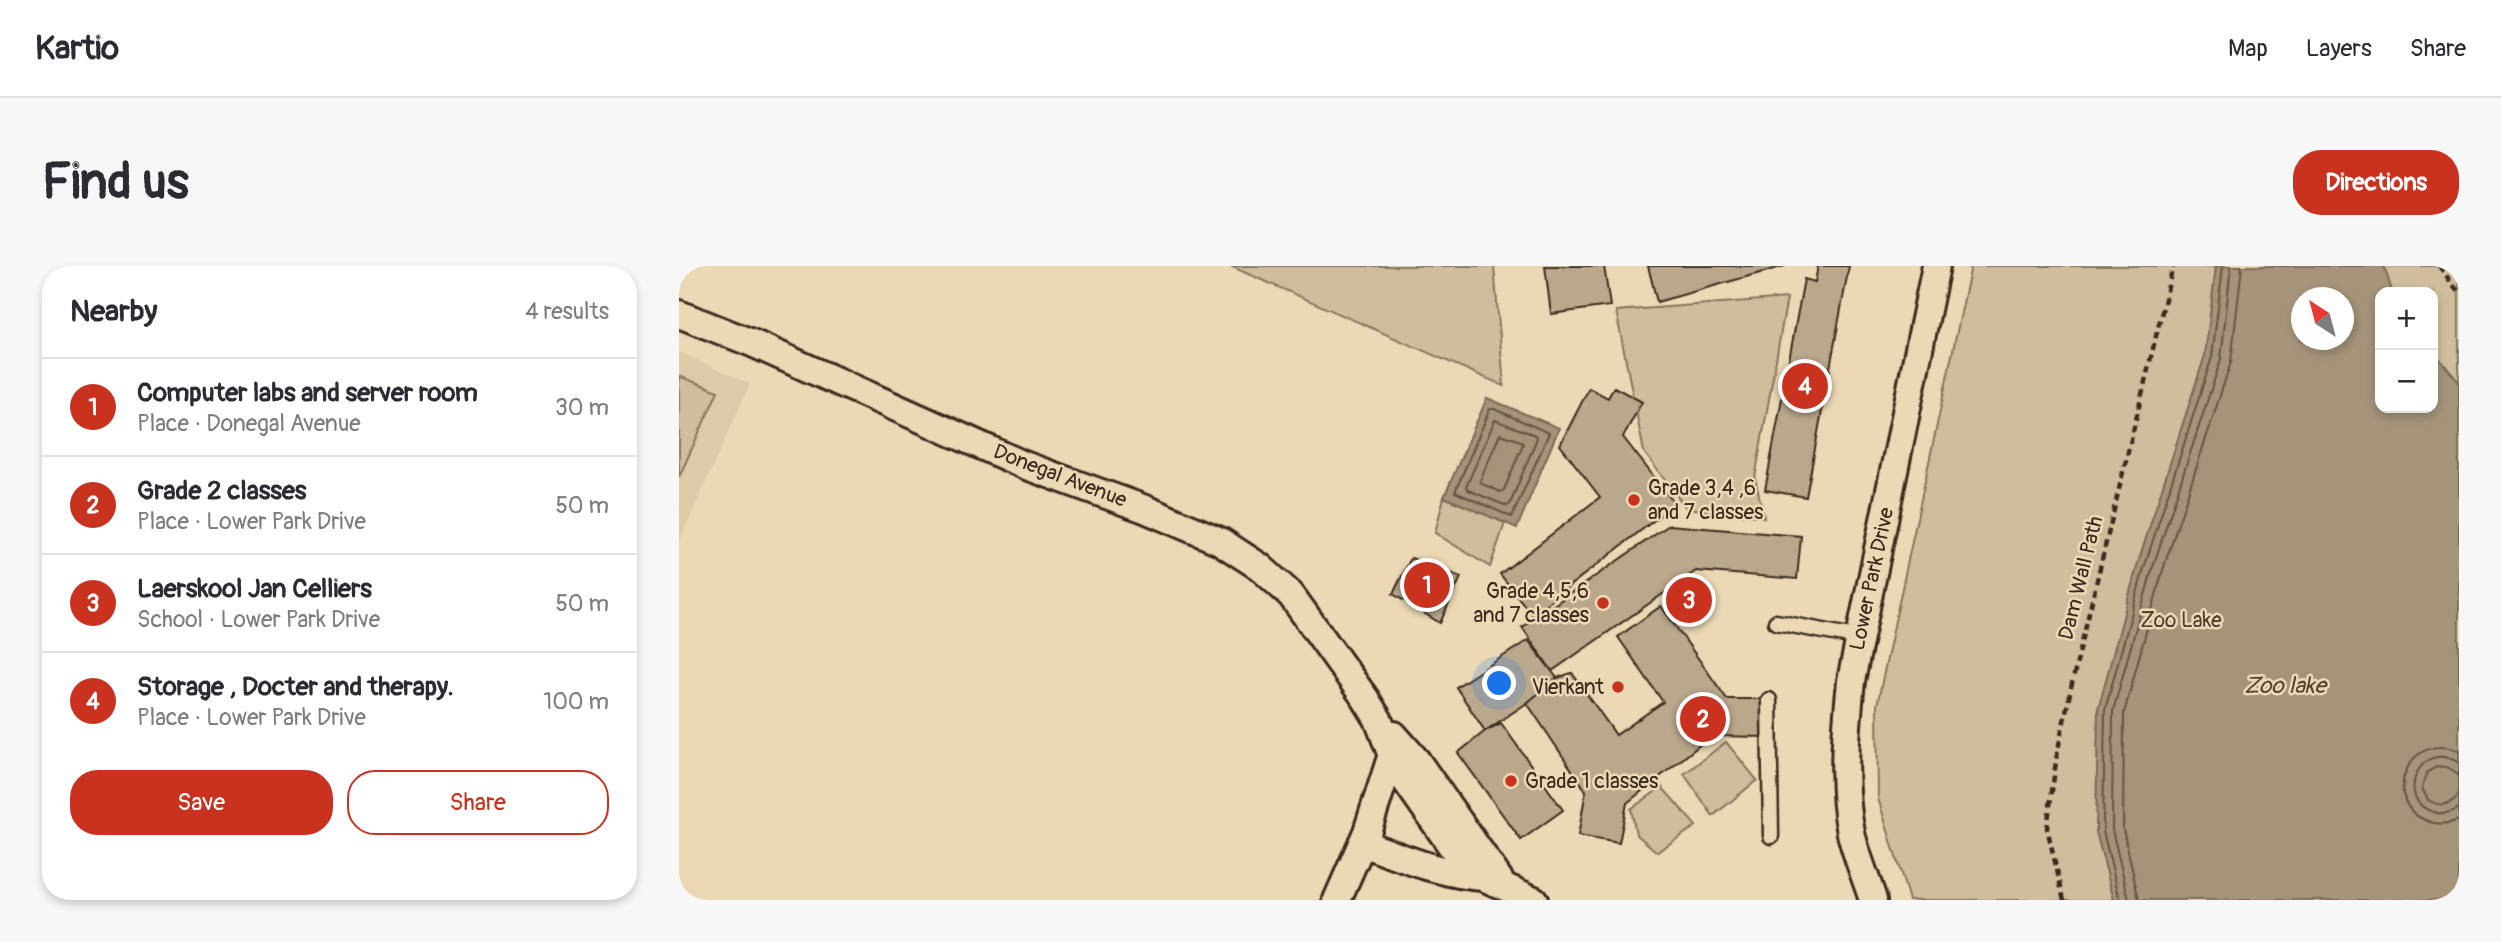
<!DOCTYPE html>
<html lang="en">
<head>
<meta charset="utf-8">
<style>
	body { margin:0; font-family:Pangolin,sans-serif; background:#f7f7f7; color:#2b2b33 }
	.controls { position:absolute; right:21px; top:21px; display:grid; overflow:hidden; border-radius:14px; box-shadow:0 4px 10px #0003 }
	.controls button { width:63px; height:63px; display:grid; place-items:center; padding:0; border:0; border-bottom:2px solid #e1e1e2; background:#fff; color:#2b2b33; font:35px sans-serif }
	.compass { position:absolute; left:1612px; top:21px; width:63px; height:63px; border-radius:50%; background:#fff; box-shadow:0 4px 10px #0003; rotate:324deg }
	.you { position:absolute; left:821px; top:418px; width:24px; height:24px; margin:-18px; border:5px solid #fff; border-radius:50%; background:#1a73e8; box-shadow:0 0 0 10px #1a73e833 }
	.badge { display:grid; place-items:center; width:46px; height:46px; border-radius:50%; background:#c8321e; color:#fff; font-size:23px; font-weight:700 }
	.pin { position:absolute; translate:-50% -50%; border:4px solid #fff; box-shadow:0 2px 7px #0006 }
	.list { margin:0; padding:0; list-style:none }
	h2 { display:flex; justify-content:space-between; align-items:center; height:91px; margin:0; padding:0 28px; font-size:30px }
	h2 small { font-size:23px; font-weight:400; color:#7c7c81 }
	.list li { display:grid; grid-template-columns:46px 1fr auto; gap:21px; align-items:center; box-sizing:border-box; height:98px; padding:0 28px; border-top:2px solid #e1e1e2 }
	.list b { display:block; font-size:26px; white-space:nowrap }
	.list p { margin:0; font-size:23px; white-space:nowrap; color:#7c7c81 }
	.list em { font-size:23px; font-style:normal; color:#7c7c81 }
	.actions { display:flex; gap:14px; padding:21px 28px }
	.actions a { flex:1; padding:16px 0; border:2px solid #c8321e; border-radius:28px; text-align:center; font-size:24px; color:#c8321e }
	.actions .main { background:#c8321e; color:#fff }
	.map { position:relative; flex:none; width:1780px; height:634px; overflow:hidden; border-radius:28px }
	header { display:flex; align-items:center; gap:42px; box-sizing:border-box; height:98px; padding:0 35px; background:#fff; border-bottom:2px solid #e1e1e2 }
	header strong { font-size:33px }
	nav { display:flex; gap:38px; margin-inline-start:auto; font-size:24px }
	.intro { display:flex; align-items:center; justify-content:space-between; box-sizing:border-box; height:168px; padding:0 42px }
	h1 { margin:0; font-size:49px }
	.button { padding:18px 32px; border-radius:28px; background:#c8321e; color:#fff; font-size:24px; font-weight:700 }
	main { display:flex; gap:42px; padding:0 42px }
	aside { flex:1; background:#fff; border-radius:28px; box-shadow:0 4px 10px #0003 }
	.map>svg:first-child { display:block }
</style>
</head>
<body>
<header>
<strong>Kartio</strong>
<nav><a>Map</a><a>Layers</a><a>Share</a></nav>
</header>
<div class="intro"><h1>Find us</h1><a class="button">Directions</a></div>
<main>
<aside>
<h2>Nearby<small>4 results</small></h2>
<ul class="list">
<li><span class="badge">1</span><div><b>Computer labs and server room</b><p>Place · Donegal Avenue</p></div><em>30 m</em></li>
<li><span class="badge">2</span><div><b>Grade 2 classes</b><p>Place · Lower Park Drive</p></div><em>50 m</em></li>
<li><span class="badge">3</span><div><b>Laerskool Jan Celliers</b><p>School · Lower Park Drive</p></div><em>50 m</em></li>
<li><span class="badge">4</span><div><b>Storage , Docter and therapy.</b><p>Place · Lower Park Drive</p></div><em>100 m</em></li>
</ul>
<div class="actions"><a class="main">Save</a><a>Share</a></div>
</aside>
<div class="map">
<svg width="1780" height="634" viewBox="0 0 1780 634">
	<rect width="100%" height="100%" fill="#ebd9b6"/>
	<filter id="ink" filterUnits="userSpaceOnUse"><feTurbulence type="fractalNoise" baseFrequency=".0143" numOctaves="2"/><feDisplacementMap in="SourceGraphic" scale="14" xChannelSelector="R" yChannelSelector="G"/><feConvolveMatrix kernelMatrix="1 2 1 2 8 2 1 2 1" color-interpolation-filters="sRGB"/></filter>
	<g filter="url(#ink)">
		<path fill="#dccaa9" d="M0 86 71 118 0 276Z"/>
		<path fill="#cfbd9d" stroke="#85745e" stroke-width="2" fill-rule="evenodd" d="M551 0H815L825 120Z
			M1292 0H1780V634H1230L1199 532 1198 439ZM1701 26H1754V142H1701ZM1622 32H1664V74H1622Z
			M1108 32 1076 212 1085 251 1007 242 965 186 937 45Z
			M0 110 39 125 0 211Z
			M765 231 826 257 811 301 756 267Z
			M1047 476 1078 514 1034 550 1005 508Z
			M983 521 1017 560 978 586 957 568 952 543Z"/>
		<path fill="#a5937a" stroke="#7b6955" stroke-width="2" fill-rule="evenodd" d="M1537 0H1705L1713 25 1701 26V142H1754V85L1780 116V634H1435L1417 566 1419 443 1458 300 1526 89ZM1622 32H1664V74H1622Z
			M808 132 880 162 838 262 765 231Z"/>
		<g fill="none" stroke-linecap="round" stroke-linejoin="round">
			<path stroke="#655443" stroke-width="2" d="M811 143H815L870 167 833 251 776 226Z
				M816 154 856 169 858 172 831 238 828 240 789 224 787 221Z
				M821 168 842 175 844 178 825 224 822 226 803 218 801 215Z
				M1780 485C1729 463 1700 537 1748 555 1759 559 1770 558 1780 554
				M1780 497C1742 471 1714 534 1754 546 1764 549 1772 547 1780 542
				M1780 510C1771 499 1759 497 1748 507L1743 522 1749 534C1761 541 1772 540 1780 528
				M1441 634 1424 565 1426 444 1465 302 1533 91 1544 0
				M1450 634 1433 564 1434 445 1473 304 1542 93 1552 0
				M1460 634 1444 563 1445 447 1483 307 1552 96 1563 0"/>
		</g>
		<path fill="#baa88c" stroke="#3b2a1e" stroke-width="2" d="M866 0H925L931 40 872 48Z
			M969 0H1106L978 36Z
			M1139 0H1170L1127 231 1086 224 1125 13 1136 16Z
			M935 121 963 136 944 171 996 238 853 349 821 308 921 231 881 179 910 122 929 132Z
			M990 259 1122 270 1118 313 1017 305 873 405 843 361Z
			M732 292 782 311 761 357 714 328Z
			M982 340 1048 433H1089L1088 471 1032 470 948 537 940 577 899 570 907 525 848 437 878 412 893 407 937 469 984 436 939 371Z
			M849 374 878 412 848 437 806 465 777 421Z
			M822 457 884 544 842 574 779 487 806 465Z"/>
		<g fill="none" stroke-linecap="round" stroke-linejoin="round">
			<defs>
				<path id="service" d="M1097 356 1181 372
					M1090 434 1092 570"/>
				<path id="minor" d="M0 48 73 77 345 199 466 243 541 275 581 301 612 329 686 432 699 453 712 487 725 512 776 585 804 611 855 634
					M715 469 737 494 820 613
					M683 577C722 591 763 609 805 611
					M658 634 688 566 716 479
					M1194 634C1187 612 1177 589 1172 567 1162 517 1167 465 1172 415L1257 0"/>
			</defs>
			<use href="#service" stroke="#3b2a1e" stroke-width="19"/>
			<use href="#minor" stroke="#3b2a1e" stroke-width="32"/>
			<path stroke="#3b2a1e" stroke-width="4.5" stroke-dasharray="7 5" stroke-linecap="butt" d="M1760 0 1780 27
				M1385 634 1368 562 1378 488 1394 413 1494 0"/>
			<use href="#service" stroke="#ebd9b6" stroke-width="14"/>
			<use href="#minor" stroke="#ebd9b6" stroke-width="26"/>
		</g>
	</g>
	<g fill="#c8321e" stroke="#ebd9b6" stroke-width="2.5">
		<circle cx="955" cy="234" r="7"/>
		<circle cx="924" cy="337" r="7"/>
		<circle cx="939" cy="421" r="7"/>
		<circle cx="832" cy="515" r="7"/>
	</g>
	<g text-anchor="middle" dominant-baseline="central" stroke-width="5" stroke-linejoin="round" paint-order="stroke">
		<g font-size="21" fill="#3b2a1e" stroke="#ebd9b6">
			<text transform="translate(381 210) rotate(21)">Donegal Avenue</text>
			<text transform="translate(1402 312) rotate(-76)">Dam Wall Path</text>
			<text transform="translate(1193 313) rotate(-78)">Lower Park Drive</text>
		</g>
		<g font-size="21" fill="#3b2a1e" stroke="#ebd9b6" text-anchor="start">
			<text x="969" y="222">Grade 3,4 ,6<tspan x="969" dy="24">and 7 classes</tspan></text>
			<text x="910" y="325" text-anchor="end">Grade 4,5,6<tspan x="910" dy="24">and 7 classes</tspan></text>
			<text x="925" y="421" text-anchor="end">Vierkant</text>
			<text x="846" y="515">Grade 1 classes</text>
		</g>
		<g font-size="21" fill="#514031" stroke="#ebd9b6">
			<text x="1502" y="354">Zoo Lake</text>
		</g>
		<g font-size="23" font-style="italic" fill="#564435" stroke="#ebd9b6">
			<text x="1606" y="419">Zoo lake</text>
		</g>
	</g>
</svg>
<div class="controls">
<button>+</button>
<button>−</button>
</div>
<svg class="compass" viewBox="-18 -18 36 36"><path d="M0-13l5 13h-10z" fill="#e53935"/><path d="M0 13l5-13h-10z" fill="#7c7c81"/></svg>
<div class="you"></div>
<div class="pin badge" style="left:748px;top:319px">1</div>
<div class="pin badge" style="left:1024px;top:453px">2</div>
<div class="pin badge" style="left:1010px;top:334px">3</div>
<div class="pin badge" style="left:1126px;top:120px">4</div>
</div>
</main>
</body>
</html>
